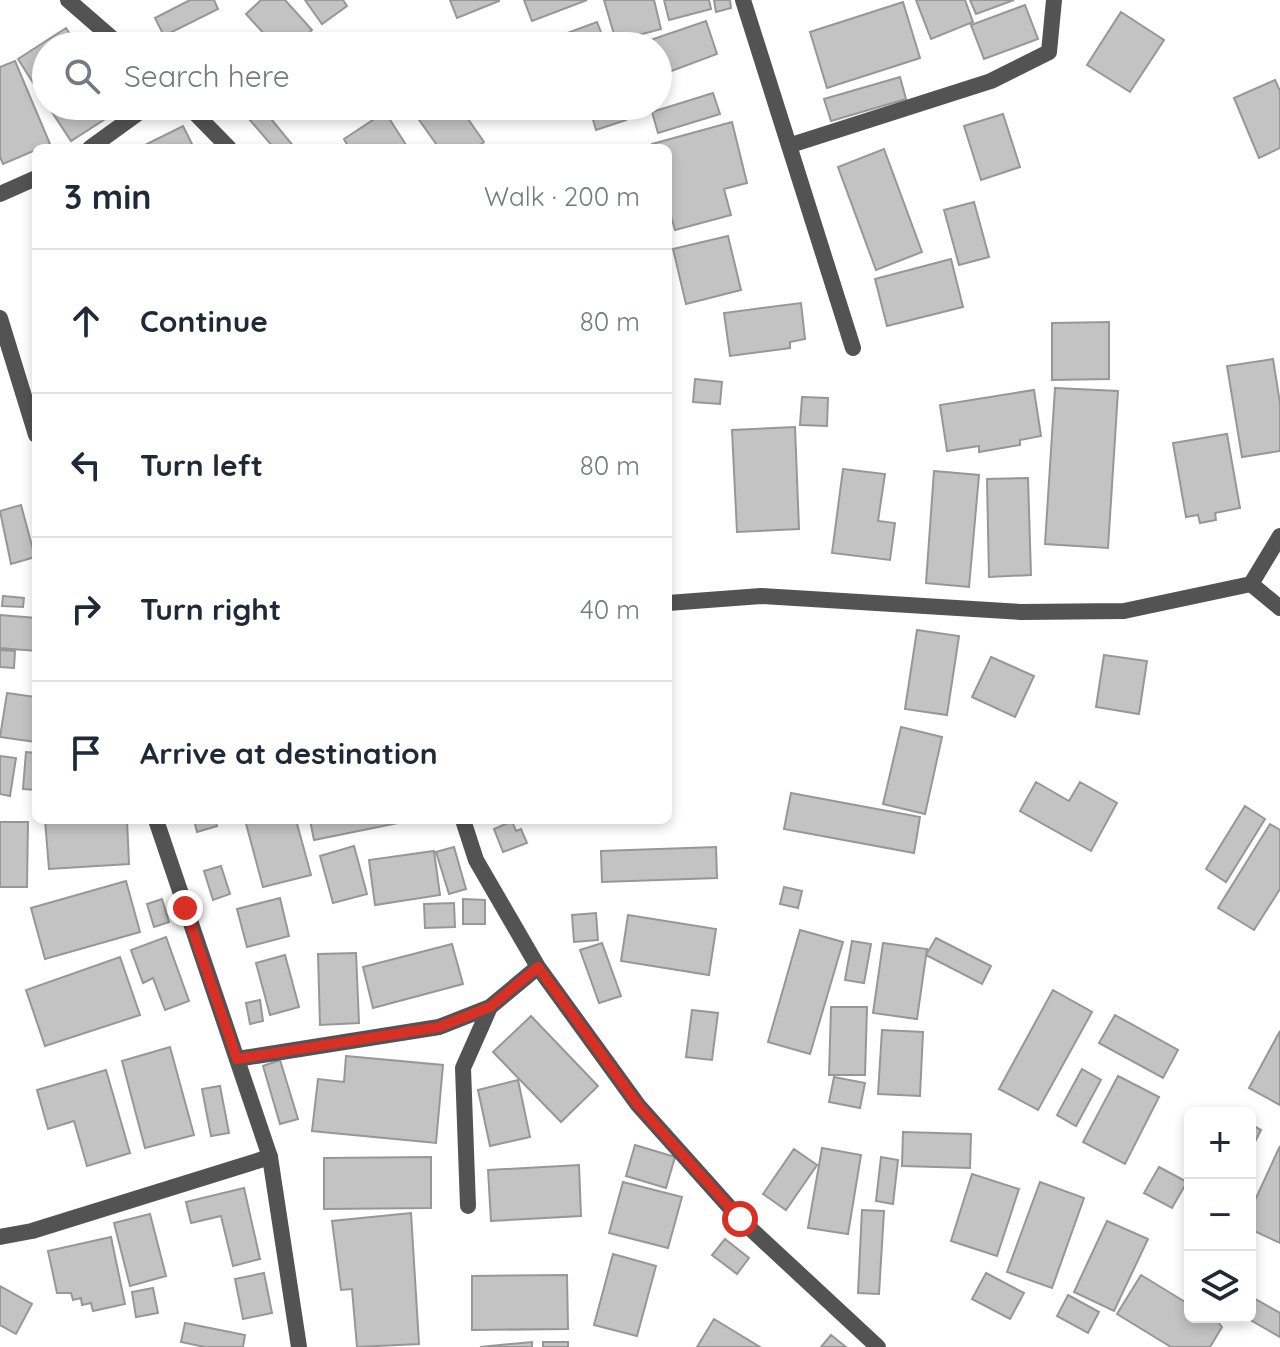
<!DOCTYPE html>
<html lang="en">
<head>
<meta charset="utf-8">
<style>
	body { margin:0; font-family:Quicksand,sans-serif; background:#f6f6f7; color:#1f2937 }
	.controls { position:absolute; right:24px; bottom:24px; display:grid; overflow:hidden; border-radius:12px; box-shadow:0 4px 12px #0003 }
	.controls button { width:72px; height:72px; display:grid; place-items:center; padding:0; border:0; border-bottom:2px solid #e0e1e3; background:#fff; color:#1f2937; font:40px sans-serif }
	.stop { position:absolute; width:24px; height:24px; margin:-18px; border:6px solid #d93025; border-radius:50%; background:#fff }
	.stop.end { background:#d93025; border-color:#fff; box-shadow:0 2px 8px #0008 }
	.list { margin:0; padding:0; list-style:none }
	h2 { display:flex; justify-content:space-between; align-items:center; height:104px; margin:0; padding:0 32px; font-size:34px }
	h2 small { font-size:26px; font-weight:400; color:#747a83 }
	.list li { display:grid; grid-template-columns:52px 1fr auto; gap:24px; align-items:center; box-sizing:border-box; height:144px; padding:0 32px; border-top:2px solid #e0e1e3 }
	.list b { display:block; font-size:30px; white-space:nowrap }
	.list em { font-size:26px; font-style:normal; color:#747a83 }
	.icon { flex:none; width:44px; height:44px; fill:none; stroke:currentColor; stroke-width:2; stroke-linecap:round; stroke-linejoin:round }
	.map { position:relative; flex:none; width:1280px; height:1347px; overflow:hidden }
	.search { position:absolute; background:#fff; box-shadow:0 4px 12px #0003; left:32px; top:32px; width:640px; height:88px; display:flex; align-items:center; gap:20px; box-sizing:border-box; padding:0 28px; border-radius:44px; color:#747a83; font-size:30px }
	.panel { position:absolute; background:#fff; box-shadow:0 4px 12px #0003; left:32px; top:144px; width:640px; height:680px; border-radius:12px }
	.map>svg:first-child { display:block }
</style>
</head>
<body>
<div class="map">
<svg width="1280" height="1347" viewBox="0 0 1280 1347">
	<rect width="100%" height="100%" fill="#fff"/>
	<path fill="#c3c3c3" stroke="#979797" stroke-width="2" d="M190 0H214L218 9 164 36 155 18Z
		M261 0H285L312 30 294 46H275L246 14Z
		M305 0H343L347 6 322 24Z
		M450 0H499V1L457 18Z
		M524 0H587L532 21Z
		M604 0H654L661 29 616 41Z
		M664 0H709L711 9 669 20Z
		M714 0H730L731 8 716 12Z
		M916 0H965L973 22 931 39Z
		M970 0H1014L976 14Z
		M903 2 920 58 827 88 810 32Z
		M1025 5 1038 39 984 59 971 25Z
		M1121 12 1164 40 1130 92 1087 65Z
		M706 21 717 54 658 76V46H633Z
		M597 22 604 40 598 42 599 46H541L540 43Z
		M66 28 78 46H46V103L18 59Z
		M15 61 50 144 3 164 0 157V67Z
		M900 77 906 99 831 121 824 99Z
		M1275 80 1280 91V148L1259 158 1234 98Z
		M713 93 720 114 658 133 652 112Z
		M48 106H107L113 114 71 141Z
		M417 106H459L484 142 476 148H439L412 110Z
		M589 106H621L626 120 596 130Z
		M262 108 295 148H274L249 119Z
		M385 112 408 148H349L344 139Z
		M1003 114 1020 167 981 180 964 126Z
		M732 122 747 183 724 189 731 215 675 230 668 206V148H653L652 144Z
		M183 126 194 148H139Z
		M884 149 922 252 876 270 838 167Z
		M974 202 989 257 959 265 944 210Z
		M728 236 741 290 686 304 673 249Z
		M951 259 963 307 887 326 875 279Z
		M801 303 805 339 790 342V348L730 356 724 313Z
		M1109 322V379L1052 380V323Z
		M1273 359 1280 403V451L1242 457 1227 366Z
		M695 379 722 382 720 404 693 402Z
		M1055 388 1118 391 1108 548 1045 544Z
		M1034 390 1041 436 1020 440V445L979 452V446L947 451 940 405Z
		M802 397 828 398 827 426 800 425Z
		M795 427 799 529 737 532 732 430Z
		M1227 434 1240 508 1215 513 1216 520 1200 523 1198 515 1186 517 1173 443Z
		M843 469 885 474 878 521 895 523 890 560 832 553Z
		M934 471 979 475 969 587 926 583Z
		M1028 478 1031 575 989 577 987 479Z
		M21 505 35 557 11 564 0 511Z
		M3 596 24 598 23 607 2 606Z
		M0 615 36 618V651L0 648Z
		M917 630 959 636 947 715 905 709Z
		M0 650 15 651 14 668 0 667Z
		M1104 655 1147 661 1139 714 1096 707Z
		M991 657 1034 676 1015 717 972 697Z
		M7 693 36 697V742L0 737Z
		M901 727 942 737 925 814 883 804Z
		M26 752 36 753V790L23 789Z
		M0 756 16 758 10 796 0 794Z
		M1036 782 1069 801 1080 782 1117 803 1091 851 1020 811Z
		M791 793 920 817 914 853 784 829Z
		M1245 806 1265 819 1226 882 1206 869Z
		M45 820H127L129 864 49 869Z
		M194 820H215L217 826 197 832Z
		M245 820H296L311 875 263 887Z
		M310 820H408V821L314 840Z
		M512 821 516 831 521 829 527 843 503 852 494 829Z
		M0 822H28L27 887H0Z
		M1270 824 1280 830V889L1254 930 1218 908Z
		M354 846 367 894 333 903 320 856Z
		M454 847 466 889 449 894 436 852Z
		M716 847 717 878 602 882 601 851Z
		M434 851 440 895 375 905 369 860Z
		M221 866 230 894 213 900 204 871Z
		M126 881 140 932 45 959 31 908Z
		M784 887 802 891 798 908 780 904Z
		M280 898 289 936 247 947 237 909Z
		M162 899 169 922 154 927 147 904Z
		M463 899 485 900V924H463Z
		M454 903 455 927 425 928 424 904Z
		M596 913 598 940 574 942 572 915Z
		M628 915 716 929 709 975 621 961Z
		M800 930 843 942 810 1054 768 1042Z
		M166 937 189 1001 165 1010 153 978 143 983 131 950Z
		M936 938 991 966 982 984 926 955Z
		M852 941 871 944 864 983 845 980Z
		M602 943 621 996 599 1003 580 950Z
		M883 943 927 949 917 1019 873 1013Z
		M452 944 463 984 373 1008 363 967Z
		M356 953 359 1023 320 1025 318 954Z
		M285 955 299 1007 270 1015 256 963Z
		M120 957 140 1015 45 1046 26 990Z
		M1053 990 1092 1012 1038 1110 999 1089Z
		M260 1000 263 1021 250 1024 246 1003Z
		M831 1007H867L865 1075H829Z
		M692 1010 718 1013 712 1060 686 1057Z
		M1115 1015 1178 1050 1163 1078 1099 1043Z
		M531 1016 598 1086 561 1122 493 1052Z
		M882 1030 923 1032 920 1096 878 1094Z
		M1280 1031V1105L1249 1088Z
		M170 1047 194 1135 145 1148 122 1061Z
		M346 1056 443 1065 436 1143 312 1131 318 1079 344 1082Z
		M280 1060 298 1119 280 1124 263 1066Z
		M1082 1069 1101 1080 1076 1126 1057 1115Z
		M106 1070 130 1153 87 1166 74 1121 48 1129 37 1090Z
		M1118 1076 1159 1097 1125 1164 1083 1142Z
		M834 1077 865 1083 860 1108 829 1102Z
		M518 1080 530 1137 490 1146 478 1090Z
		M220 1086 229 1133 211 1136 202 1089Z
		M1250 1124 1261 1130 1250 1152Z
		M903 1132 971 1134 970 1168 902 1166Z
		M635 1145 675 1157 666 1188 626 1176Z
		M1280 1146V1243L1250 1229V1211Z
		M822 1148 861 1155 848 1234 808 1228Z
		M794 1149 817 1165 786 1210 763 1194Z
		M431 1157V1208L324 1209V1158Z
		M881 1157 898 1160 893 1204 876 1201Z
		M579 1165 581 1216 491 1221 488 1170Z
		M1159 1167 1187 1182 1172 1208 1144 1193Z
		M972 1174 1019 1189 997 1256 951 1241Z
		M623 1182 682 1197 668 1248 609 1233Z
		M1040 1182 1084 1198 1052 1288 1007 1272Z
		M244 1188 260 1259 233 1266 221 1216 191 1223 186 1202Z
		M862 1210 884 1211 879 1294 858 1293Z
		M411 1213 419 1344 357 1347 352 1289 341 1290 332 1221Z
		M150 1214 166 1276 130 1286 114 1223Z
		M1107 1221 1148 1239 1114 1311 1074 1292Z
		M111 1237 125 1304 93 1311 91 1303 82 1305 81 1298 73 1300 71 1293H57L48 1251Z
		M725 1239 749 1258 737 1274 712 1255Z
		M613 1254 656 1266 637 1336 594 1325Z
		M264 1273 272 1313 243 1319 235 1279Z
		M986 1273 1024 1293 1010 1319 972 1299Z
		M567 1275 568 1329 472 1330V1276Z
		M1141 1275 1190 1305V1317H1210L1218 1322 1222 1327 1210 1347H1171L1117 1314Z
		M0 1286 32 1304 16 1334 0 1325Z
		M153 1288 158 1313 136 1317 132 1292Z
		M1068 1295 1099 1312 1088 1333 1057 1316Z
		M1250 1296 1280 1313V1337L1245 1317H1250Z
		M714 1319 760 1347H697Z
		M185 1323 245 1335 243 1347H205L181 1342Z
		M831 1335 846 1347H821Z
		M532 1342V1347H480Z
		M543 1342H568V1347H543Z"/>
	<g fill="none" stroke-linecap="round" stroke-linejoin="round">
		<path stroke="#535353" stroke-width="16" d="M68 0 121 46
			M743 0 853 348
			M188 106 229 148
			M791 145 991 81 1049 52 1054 0
			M90 148 148 106
			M0 194 36 178
			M1251 584 1280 608
			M668 603 761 596 1021 612 1124 611 1251 584 1280 536
			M463 820 476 860 538 967 638 1105 740 1219 878 1347
			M237 1059 439 1027 490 1007 538 967
			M468 1206 463 1068 490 1007
			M0 1237 32 1231 270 1157"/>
		<path stroke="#535353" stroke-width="16" d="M0 318 36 435
			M156 820 270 1157 299 1347"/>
	</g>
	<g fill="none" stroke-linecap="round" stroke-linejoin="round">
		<path stroke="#d93025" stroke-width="10" d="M185 908 237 1059 439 1027 490 1007 538 967 638 1105 740 1219"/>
	</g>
</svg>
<div class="controls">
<button>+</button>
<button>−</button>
<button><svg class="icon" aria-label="layers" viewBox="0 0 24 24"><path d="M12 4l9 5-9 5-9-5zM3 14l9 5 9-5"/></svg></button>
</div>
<div class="stop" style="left:740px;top:1219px"></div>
<div class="stop end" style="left:185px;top:908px"></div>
<div class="search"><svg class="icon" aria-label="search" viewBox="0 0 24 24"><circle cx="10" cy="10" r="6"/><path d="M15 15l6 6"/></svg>Search here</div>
<section class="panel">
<h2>3 min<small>Walk · 200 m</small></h2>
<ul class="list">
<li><svg class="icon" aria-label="ahead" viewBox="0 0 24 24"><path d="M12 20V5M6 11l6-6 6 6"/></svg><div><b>Continue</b></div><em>80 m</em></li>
<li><svg class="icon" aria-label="left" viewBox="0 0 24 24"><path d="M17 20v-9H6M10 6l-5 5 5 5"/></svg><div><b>Turn left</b></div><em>80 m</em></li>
<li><svg class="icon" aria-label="right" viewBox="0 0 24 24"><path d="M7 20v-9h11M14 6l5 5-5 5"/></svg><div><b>Turn right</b></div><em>40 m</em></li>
<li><svg class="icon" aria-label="arrive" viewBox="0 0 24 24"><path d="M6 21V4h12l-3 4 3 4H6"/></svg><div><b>Arrive at destination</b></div></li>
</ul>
</section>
</div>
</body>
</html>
